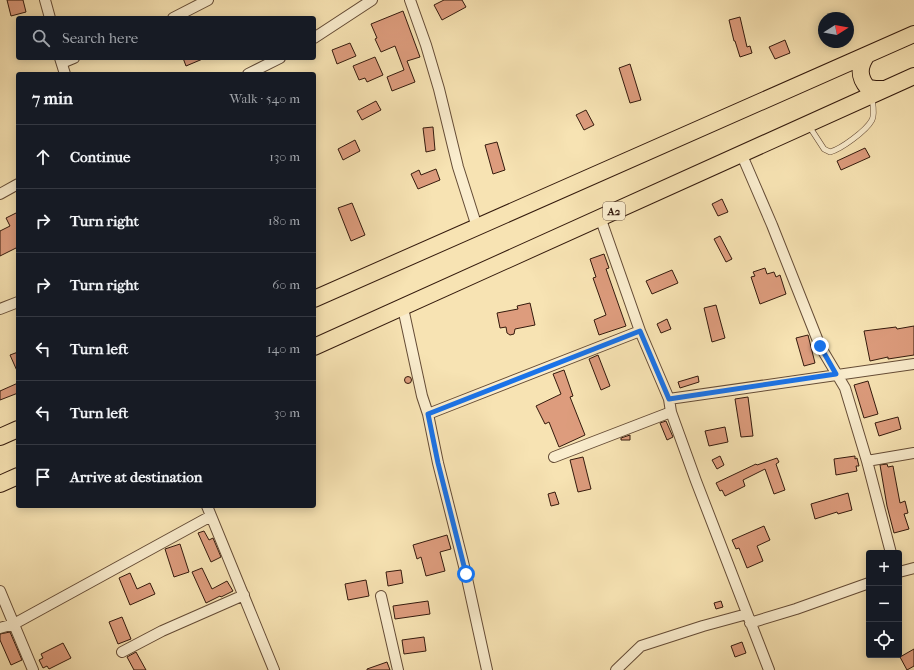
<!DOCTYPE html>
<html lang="en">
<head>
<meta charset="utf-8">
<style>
	body { margin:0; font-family:"IM FELL French Canon",serif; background:#20242c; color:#f1f3f6 }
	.controls { position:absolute; right:12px; bottom:12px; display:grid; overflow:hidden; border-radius:4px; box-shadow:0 2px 10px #0003 }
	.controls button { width:36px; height:36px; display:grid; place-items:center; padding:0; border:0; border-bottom:1px solid #363941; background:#171b24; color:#f1f3f6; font:20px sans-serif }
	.compass { position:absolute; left:818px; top:12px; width:36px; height:36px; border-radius:50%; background:#171b24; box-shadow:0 2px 10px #0003; rotate:79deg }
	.stop { position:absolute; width:12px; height:12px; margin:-9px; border:3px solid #1a73e8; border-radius:50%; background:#fff }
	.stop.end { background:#1a73e8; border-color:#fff; box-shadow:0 1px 4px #0008 }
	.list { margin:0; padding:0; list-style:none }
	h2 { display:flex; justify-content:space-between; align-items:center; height:52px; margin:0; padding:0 16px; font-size:17px }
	h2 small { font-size:13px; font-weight:400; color:#9ea1a6 }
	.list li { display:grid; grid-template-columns:26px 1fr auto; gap:12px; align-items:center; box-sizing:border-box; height:64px; padding:0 16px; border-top:1px solid #363941 }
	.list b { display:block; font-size:15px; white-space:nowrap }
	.list em { font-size:13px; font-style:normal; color:#9ea1a6 }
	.icon { flex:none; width:22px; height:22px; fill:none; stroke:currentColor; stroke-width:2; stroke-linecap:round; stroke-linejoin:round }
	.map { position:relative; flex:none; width:914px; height:670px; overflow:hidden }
	.search { position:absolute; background:#171b24; box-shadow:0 2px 10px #0003; left:16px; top:16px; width:300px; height:44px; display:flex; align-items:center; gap:10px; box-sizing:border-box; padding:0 14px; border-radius:4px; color:#9ea1a6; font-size:15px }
	.panel { position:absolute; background:#171b24; box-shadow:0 2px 10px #0003; left:16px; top:72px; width:300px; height:436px; border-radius:4px }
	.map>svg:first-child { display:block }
</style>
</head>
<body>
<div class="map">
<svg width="914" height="670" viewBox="0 0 914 670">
	<rect width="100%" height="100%" fill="#f7e3b3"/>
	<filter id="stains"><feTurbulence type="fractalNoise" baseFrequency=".005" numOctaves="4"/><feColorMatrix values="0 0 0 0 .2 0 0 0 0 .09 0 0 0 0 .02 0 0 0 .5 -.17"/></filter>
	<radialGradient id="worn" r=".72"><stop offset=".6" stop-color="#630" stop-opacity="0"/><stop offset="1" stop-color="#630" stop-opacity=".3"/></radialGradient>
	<path fill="#dd9c7d" stroke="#341a0d" d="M7 0H23L26 12 11 16Z
		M444 0H462L466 7 442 20 434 5Z
		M403 11 420 57 407 61 415 82 392 91 387 77 404 70 395 46 381 52 375 39 377 38 371 24Z
		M740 17 747 47 750 46 752 53 740 57 735 41H734L729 20Z
		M785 40 790 53 775 59 769 47Z
		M350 43 356 56 337 64 332 50Z
		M375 57 383 75 367 82 365 78 359 80 353 66Z
		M183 58H205L186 66Z
		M630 64 641 100 630 103 619 68Z
		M376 101 381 110 362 120 357 111Z
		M586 110 594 125 584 130 576 115Z
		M433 127 435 150 426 152 423 128Z
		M355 140 360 151 343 160 338 149Z
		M497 142 505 170 493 174 485 145Z
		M865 148 870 157 841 170 837 161Z
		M436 169 440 180 418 189 411 174 419 170 421 175Z
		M722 199 728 212 718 216 712 204Z
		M352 203 365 235 351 241 338 208Z
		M18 212V247L0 256V231L10 226 6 218Z
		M720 236 732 259 726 262 714 239Z
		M604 254 609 268 606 269 626 326 599 335 594 320 606 315 593 278 596 277 590 259Z
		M765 268 767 274 774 272 776 277 780 275 786 294 760 304 751 277 755 276 753 272Z
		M672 270 678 283 652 294 646 281Z
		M530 303 535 325 515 329 514 334 510 335 507 333 506 327 500 328 497 313 518 309 517 306Z
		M716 305 725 338 712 342 704 308Z
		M667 319 671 329 661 333 657 324Z
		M914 326V355L888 359V357L870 361 864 331 896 327 897 329Z
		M808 335 815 363 804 366 796 338Z
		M18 352V373L10 355Z
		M598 355 610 386 601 390 589 359Z
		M564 370 573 396 570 397 585 435 559 447 549 422 545 424 536 406 561 394 553 374Z
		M698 376 699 382 680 388 678 382Z
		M404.5 380a3.5 3.5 0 1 1 7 0a3.5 3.5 0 1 1-7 0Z
		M868 381 878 414 864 418 854 385Z
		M18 383V393L0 400V391Z
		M748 397 753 436 741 437 735 399Z
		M898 417 901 429 879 436 875 423Z
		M666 421 673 437 667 440 660 423Z
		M725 427 728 442 709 446 705 431Z
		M630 435V440H621V438Z
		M720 456 724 465 717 469 712 460Z
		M855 456V459L857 458 859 466H856L857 471 836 475 834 459Z
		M583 457 591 489 578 492 570 460Z
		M777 458 779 462 776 464 785 490 774 494 765 469 743 480 745 486 725 496 722 490 720 491 716 483 756 464 757 465Z
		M887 464 888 467 893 466 900 503 905 501 908 513 904 514 909 529 894 533 887 506 880 465Z
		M555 492 559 504 551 506 548 494Z
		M848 493 852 510 838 514 837 512 815 519 811 504Z
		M764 526 770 540 757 546 763 561 747 568 739 548 736 549 732 540Z
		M204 531 209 540 213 538 221 557 211 562 198 533Z
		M447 535 451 549 440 552 445 571 426 576 421 557 417 559 413 545Z
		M180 544 189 572 174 577 165 549Z
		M202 568 212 589 227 581 233 591 221 597 220 596 206 603 192 572Z
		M401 570 403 583 388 586 386 572Z
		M130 573 137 589 150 583 155 594 130 605 119 578Z
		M366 580 369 596 348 600 345 584Z
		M428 601 430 614 395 619 393 606Z
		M721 601 723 607 716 609 714 603Z
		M122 617 131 639 118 644 109 622Z
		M10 632 22 660 11 665 0 640V634Z
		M424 637 426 651 404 654 402 640Z
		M742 642 746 653 735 657 731 646Z
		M63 643 71 658 49 669 47 666 43 668 39 660 43 658 41 654Z
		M914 649V666L907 670 900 657Z
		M136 652 146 670H134L127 657Z
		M387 662 390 670H367V669Z"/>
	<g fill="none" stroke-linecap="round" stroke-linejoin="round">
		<defs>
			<path id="service" d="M809 126 824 149 830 152C841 149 866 131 872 120 875 114 873 105 872 98"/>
			<path id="minor" d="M45 0 50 18
				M410 0 426 45 439 89 458 167 477 227
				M173 18 208 0
				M314 38 372 0
				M60 58 65 74
				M62 63 74 58
				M248 74 280 58
				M741 153 772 225 820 346 845 388 867 461 891 553
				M0 194 18 184
				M600 217 640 331 669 399 671 412 696 481 769 670
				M403 308 422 396 428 414 640 331
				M0 309 18 302
				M669 399 914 364
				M428 414 438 463 466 574 487 670
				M554 457 671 412
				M867 461 914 453
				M207 506 274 670
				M899 572 914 568
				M0 591 33 670
				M381 596 398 670
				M750 623 796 609 869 583
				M0 628 14 624 211 516
				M122 652 162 631 244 595
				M616 670 641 646 703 626 747 614"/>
			<path id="trunk" d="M867 55C859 66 858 77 868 88L875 89H884
				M314 299 914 34
				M314 347 914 76
				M0 437 18 429
				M0 484 18 476"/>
		</defs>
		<use href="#service" stroke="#654c36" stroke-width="6"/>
		<use href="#minor" stroke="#654c36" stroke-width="12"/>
		<use href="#trunk" stroke="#341a0d" stroke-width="18"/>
		<use href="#service" stroke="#faedce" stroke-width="5"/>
		<use href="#minor" stroke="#faedce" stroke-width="10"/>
		<use href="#trunk" stroke="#f7e3b3" stroke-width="16"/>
	</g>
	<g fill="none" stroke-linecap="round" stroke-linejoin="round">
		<path stroke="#1a73e8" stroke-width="5" d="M466 574 438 463 428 414 640 331 669 399 836 374 820 346"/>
	</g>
	<g text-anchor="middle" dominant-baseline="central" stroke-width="3.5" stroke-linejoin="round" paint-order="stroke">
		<rect fill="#faedce" stroke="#6f5947" stroke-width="1" x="603" y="202" width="22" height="18" rx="3"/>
		<g font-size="11" font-weight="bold" fill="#341a0d">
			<text x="614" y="211">A2</text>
		</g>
	</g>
	<rect width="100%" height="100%" filter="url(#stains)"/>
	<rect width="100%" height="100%" fill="url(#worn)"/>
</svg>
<div class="controls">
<button>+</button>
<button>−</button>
<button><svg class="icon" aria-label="locate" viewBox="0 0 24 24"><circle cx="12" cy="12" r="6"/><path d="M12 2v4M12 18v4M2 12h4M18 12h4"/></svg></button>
</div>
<svg class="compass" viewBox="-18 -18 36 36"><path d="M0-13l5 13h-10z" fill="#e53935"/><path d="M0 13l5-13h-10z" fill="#9ea1a6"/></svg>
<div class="stop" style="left:466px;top:574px"></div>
<div class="stop end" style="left:820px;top:346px"></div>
<div class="search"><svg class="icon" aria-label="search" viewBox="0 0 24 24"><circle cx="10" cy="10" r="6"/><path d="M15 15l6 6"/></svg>Search here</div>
<section class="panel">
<h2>7 min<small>Walk · 540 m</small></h2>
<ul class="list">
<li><svg class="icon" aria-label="ahead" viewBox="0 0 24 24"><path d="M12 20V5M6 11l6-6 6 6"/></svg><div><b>Continue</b></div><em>130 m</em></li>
<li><svg class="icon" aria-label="right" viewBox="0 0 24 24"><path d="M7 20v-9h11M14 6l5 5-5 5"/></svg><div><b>Turn right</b></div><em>180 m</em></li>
<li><svg class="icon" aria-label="right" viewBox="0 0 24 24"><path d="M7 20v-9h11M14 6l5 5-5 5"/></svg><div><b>Turn right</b></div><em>60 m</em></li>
<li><svg class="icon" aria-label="left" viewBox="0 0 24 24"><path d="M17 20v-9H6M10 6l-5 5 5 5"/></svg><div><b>Turn left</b></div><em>140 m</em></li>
<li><svg class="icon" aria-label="left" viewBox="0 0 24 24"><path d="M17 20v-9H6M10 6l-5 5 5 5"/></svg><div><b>Turn left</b></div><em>30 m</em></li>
<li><svg class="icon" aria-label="arrive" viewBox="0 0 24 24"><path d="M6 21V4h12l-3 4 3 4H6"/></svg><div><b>Arrive at destination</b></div></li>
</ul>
</section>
</div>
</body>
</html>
